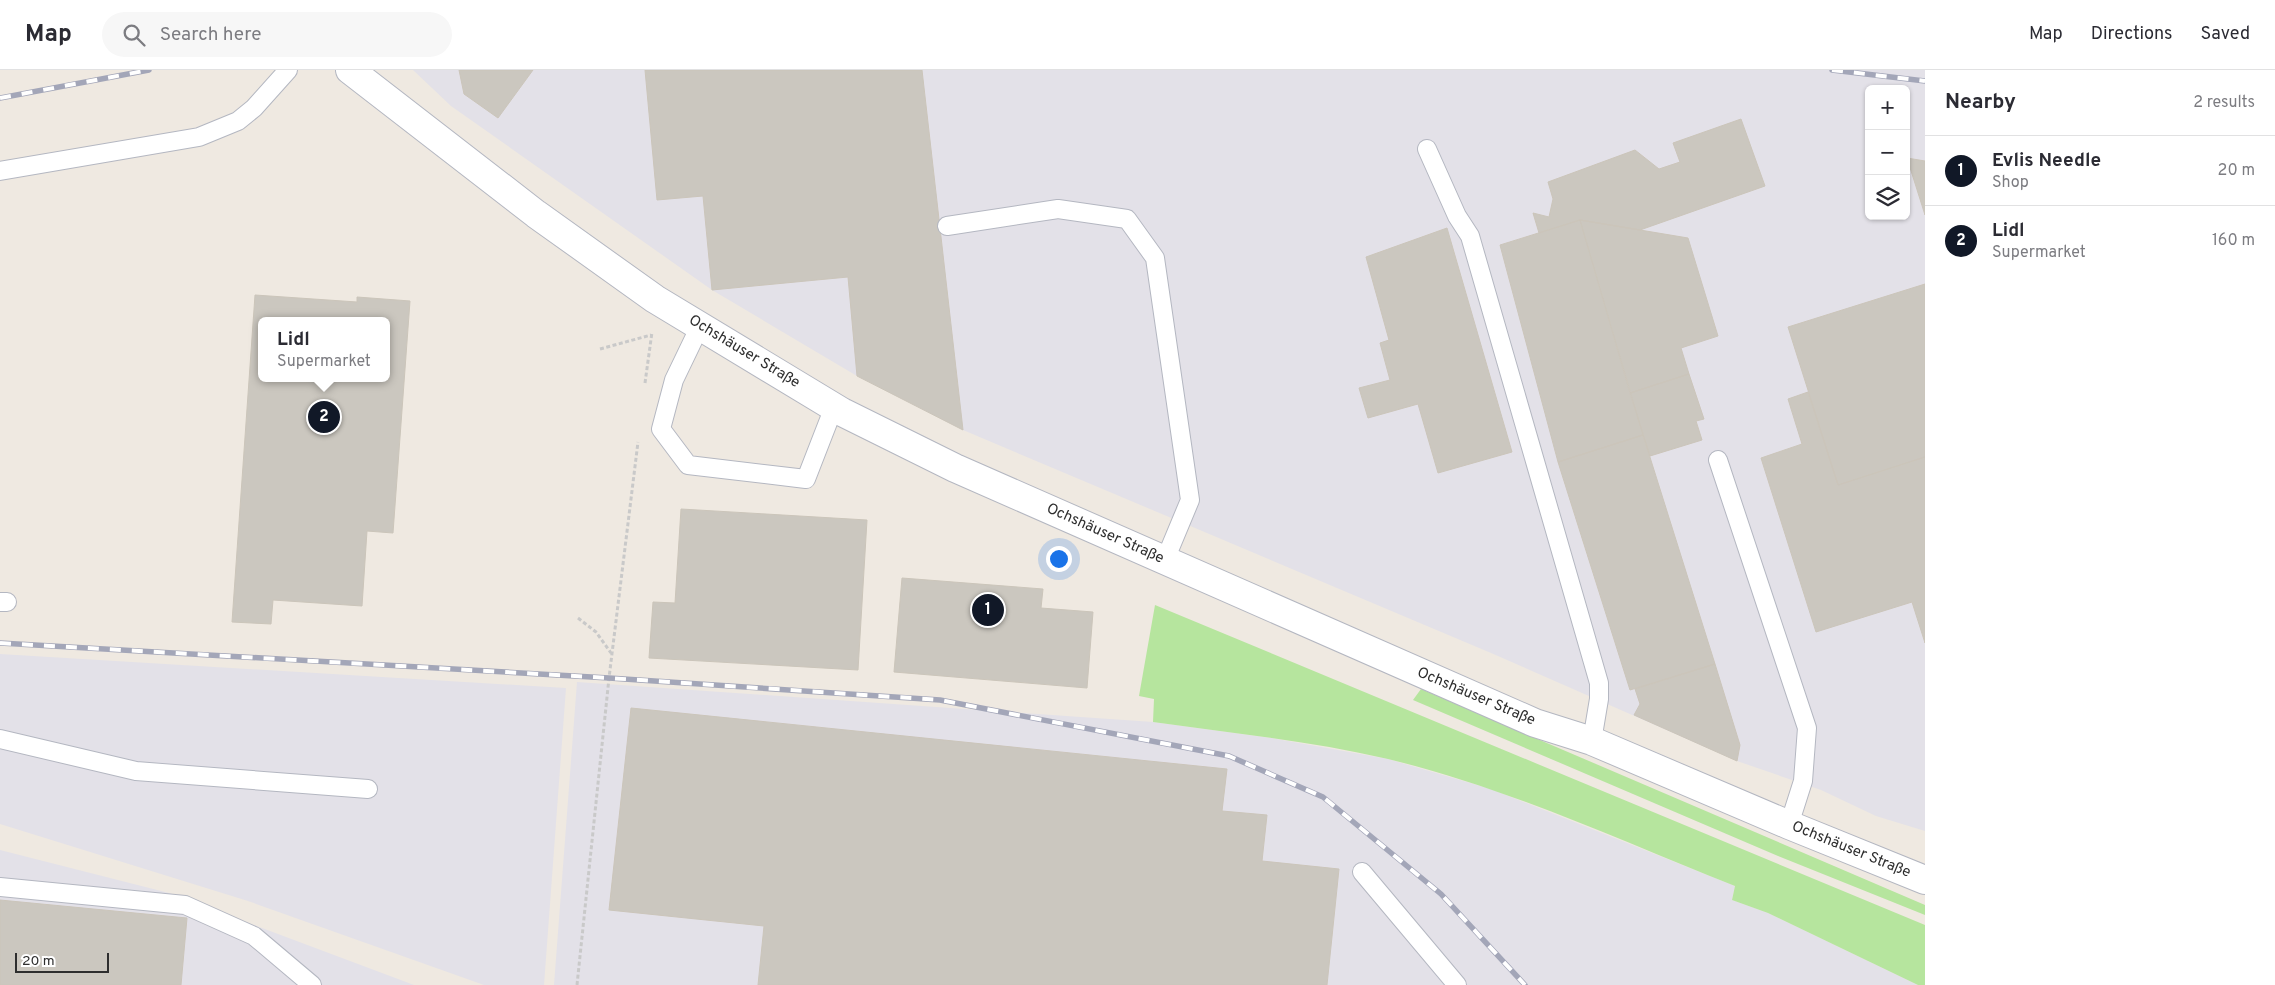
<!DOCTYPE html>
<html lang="en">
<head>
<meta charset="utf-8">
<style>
	body { margin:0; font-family:Overpass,sans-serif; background:#f7f7f7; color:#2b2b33 }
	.controls { position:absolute; right:15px; top:15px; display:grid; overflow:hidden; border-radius:8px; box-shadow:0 1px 4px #0004 }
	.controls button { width:45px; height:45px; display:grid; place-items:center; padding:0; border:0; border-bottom:1px solid #e1e1e2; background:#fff; color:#2b2b33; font:25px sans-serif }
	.scale { position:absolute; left:15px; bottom:12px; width:94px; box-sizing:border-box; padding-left:5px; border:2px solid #2e2e2e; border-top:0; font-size:14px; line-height:18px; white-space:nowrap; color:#2e2e2e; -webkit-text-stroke:4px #fff; paint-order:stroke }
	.you { position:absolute; left:1058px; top:488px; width:18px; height:18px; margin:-12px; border:4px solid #fff; border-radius:50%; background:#1a73e8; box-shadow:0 0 0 8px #1a73e833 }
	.badge { display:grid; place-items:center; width:32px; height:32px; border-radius:50%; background:#111827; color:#fff; font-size:16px; font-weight:700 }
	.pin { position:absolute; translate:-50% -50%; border:2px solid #fff; box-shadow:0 1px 5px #0006 }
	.popup { position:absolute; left:258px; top:247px; width:132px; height:65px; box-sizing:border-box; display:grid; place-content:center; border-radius:8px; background:#fff; filter:drop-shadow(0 1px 4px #0005); font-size:16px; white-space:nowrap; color:#7c7c81 }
	.popup b { font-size:19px; color:#2b2b33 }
	.popup::after { content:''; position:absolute; left:50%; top:100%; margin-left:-10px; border:10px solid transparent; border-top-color:#fff }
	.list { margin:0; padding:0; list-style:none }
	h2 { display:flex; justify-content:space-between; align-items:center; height:65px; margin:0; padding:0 20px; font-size:21px }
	h2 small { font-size:16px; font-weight:400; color:#7c7c81 }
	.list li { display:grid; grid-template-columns:32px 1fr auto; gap:15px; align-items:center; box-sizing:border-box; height:70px; padding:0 20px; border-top:1px solid #e1e1e2 }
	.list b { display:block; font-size:19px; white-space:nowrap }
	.list p { margin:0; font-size:16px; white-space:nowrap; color:#7c7c81 }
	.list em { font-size:16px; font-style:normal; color:#7c7c81 }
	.icon { flex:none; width:28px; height:28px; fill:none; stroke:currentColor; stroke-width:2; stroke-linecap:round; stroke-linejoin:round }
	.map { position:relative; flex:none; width:1925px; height:915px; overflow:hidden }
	header { display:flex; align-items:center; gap:30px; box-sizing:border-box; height:70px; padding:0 25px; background:#fff; border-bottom:1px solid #e1e1e2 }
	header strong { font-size:24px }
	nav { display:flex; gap:28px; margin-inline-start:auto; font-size:18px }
	.search { width:350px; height:45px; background:#f7f7f7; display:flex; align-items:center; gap:12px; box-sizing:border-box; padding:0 18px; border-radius:28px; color:#7c7c81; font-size:19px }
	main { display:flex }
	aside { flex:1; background:#fff }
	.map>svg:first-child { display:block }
</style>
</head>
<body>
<header>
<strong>Map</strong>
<div class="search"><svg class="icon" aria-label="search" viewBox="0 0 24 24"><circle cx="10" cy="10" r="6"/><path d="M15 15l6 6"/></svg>Search here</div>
<nav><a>Map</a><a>Directions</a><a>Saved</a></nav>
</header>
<main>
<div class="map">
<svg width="1925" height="915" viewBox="0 0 1925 915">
	<rect width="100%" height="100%" fill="#efe9e1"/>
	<path fill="#e3e1e8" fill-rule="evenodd" d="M413 0H1925V761L1876 746 1821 720 1737 691 1491 583 963 360 857 306 712 220 451 36ZM1869 19H1906V146H1869Z
		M0 584 566 618 544 915H484L248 831 0 754Z
		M577 612 1153 652 1271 668 1388 689 1491 719 1735 816 1732 830 1768 843 1918 915H554Z
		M0 780 169 823 414 915H0Z"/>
	<path fill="#b6e59e" d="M1155 535 1925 855V915H1918L1768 843 1732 830 1735 816C1621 771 1508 718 1388 689 1311 671 1231 663 1153 652L1154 629 1139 626Z
		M1421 619 1925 835V845L1778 786 1413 630Z"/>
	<path fill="#cbc7bf" stroke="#cbc5ba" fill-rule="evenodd" d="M459 0H533L498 48 464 24Z
		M645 0H922L963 360 857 306 848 207 712 220 703 126 657 130Z
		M1741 49 1765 116 1640 160 1580 150 1539 163 1533 143 1549 147 1553 129 1548 112 1635 80 1659 99 1680 92 1673 73Z
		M1907 88 1925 91V145Z
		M1580 150 1643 365 1558 392 1500 175Z
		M1580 150 1688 168 1718 266 1681 278 1689 304 1630 323Z
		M1447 158 1512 382 1438 403 1418 334 1368 348 1359 318 1390 310 1380 273 1389 270 1366 187Z
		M1925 214V387L1838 415 1788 257Z
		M255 225 357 232V227L410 231 393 463 367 461 362 536 273 530 271 554 232 552ZM262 251H386V308H262Z
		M1689 304 1704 349 1696 351 1702 370 1650 386 1630 323Z
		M1808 322 1838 415 1925 387V573L1912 532 1816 562 1761 388 1802 374 1788 329Z
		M1643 365 1715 594 1630 620 1558 392Z
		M681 439 867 450 858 600 649 588 653 532 675 533Z
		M902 508 1043 519 1041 538 1093 542 1087 618 894 602Z
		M1715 594 1740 675 1737 691 1634 645 1640 634 1635 619Z
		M631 638 1227 699 1222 741 1267 745 1262 791 1339 799 1327 915H758L764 856 609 840Z
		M0 830 187 848 181 915H0Z"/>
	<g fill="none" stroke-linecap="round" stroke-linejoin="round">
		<defs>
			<path id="lane" d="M1427 79 1457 146 1470 166 1599 613V629L1592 671
				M0 101 199 67 238 51 254 38 288 0
				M947 156 1058 139 1127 149 1155 188 1190 430 1165 490
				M700 256 674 310 661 359 688 395 806 409 834 337
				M1718 390 1807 658 1803 711 1789 755
				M0 532H7
				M0 669 136 701 368 719
				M1362 802 1457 915
				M0 817 185 835 254 866 312 915"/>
			<path id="secondary" d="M350 0 536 144 655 229 842 342 955 398 1535 653 1592 671 1789 755 1925 810"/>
		</defs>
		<use href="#lane" stroke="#b4b7c1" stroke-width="20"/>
		<use href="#secondary" stroke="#b4b7c1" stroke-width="30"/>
		<path stroke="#c9c9c9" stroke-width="3" stroke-dasharray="4 2.5" stroke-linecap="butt" d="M600 279 651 265
			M645 313 652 262
			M578 548 596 562 611 583
			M577 915 609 608 638 372"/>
		<use href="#lane" stroke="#fff" stroke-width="18"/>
		<use href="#secondary" stroke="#fff" stroke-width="28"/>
		<defs>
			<path id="rail" d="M1832 0 1925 11
				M0 28 149 0
				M0 573 609 608 940 630 1229 686 1323 727 1441 824 1525 915"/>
		</defs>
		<use href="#rail" stroke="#a3a6b8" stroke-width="5.5"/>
		<use href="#rail" stroke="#fff" stroke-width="4" stroke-dasharray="11" stroke-linecap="butt"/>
	</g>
	<g text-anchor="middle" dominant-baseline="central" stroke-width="5" stroke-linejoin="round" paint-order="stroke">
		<g font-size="15" fill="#2e2e2e" stroke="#fff">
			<text transform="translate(744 282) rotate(31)">Ochshäuser Straße</text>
			<text transform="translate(1105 464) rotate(24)">Ochshäuser Straße</text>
			<text transform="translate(1476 627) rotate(23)">Ochshäuser Straße</text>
			<text transform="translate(1851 780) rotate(22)">Ochshäuser Straße</text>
		</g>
	</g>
</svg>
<div class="controls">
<button>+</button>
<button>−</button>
<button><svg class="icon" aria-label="layers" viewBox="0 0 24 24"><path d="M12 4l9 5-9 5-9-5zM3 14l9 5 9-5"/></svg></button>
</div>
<div class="scale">20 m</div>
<div class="you"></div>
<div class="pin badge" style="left:988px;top:540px">1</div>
<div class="pin badge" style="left:324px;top:347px">2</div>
<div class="popup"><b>Lidl</b>Supermarket</div>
</div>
<aside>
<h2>Nearby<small>2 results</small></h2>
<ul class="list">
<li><span class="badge">1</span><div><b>Evlis Needle</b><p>Shop</p></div><em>20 m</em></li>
<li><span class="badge">2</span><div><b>Lidl</b><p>Supermarket</p></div><em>160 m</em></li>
</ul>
</aside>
</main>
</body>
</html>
